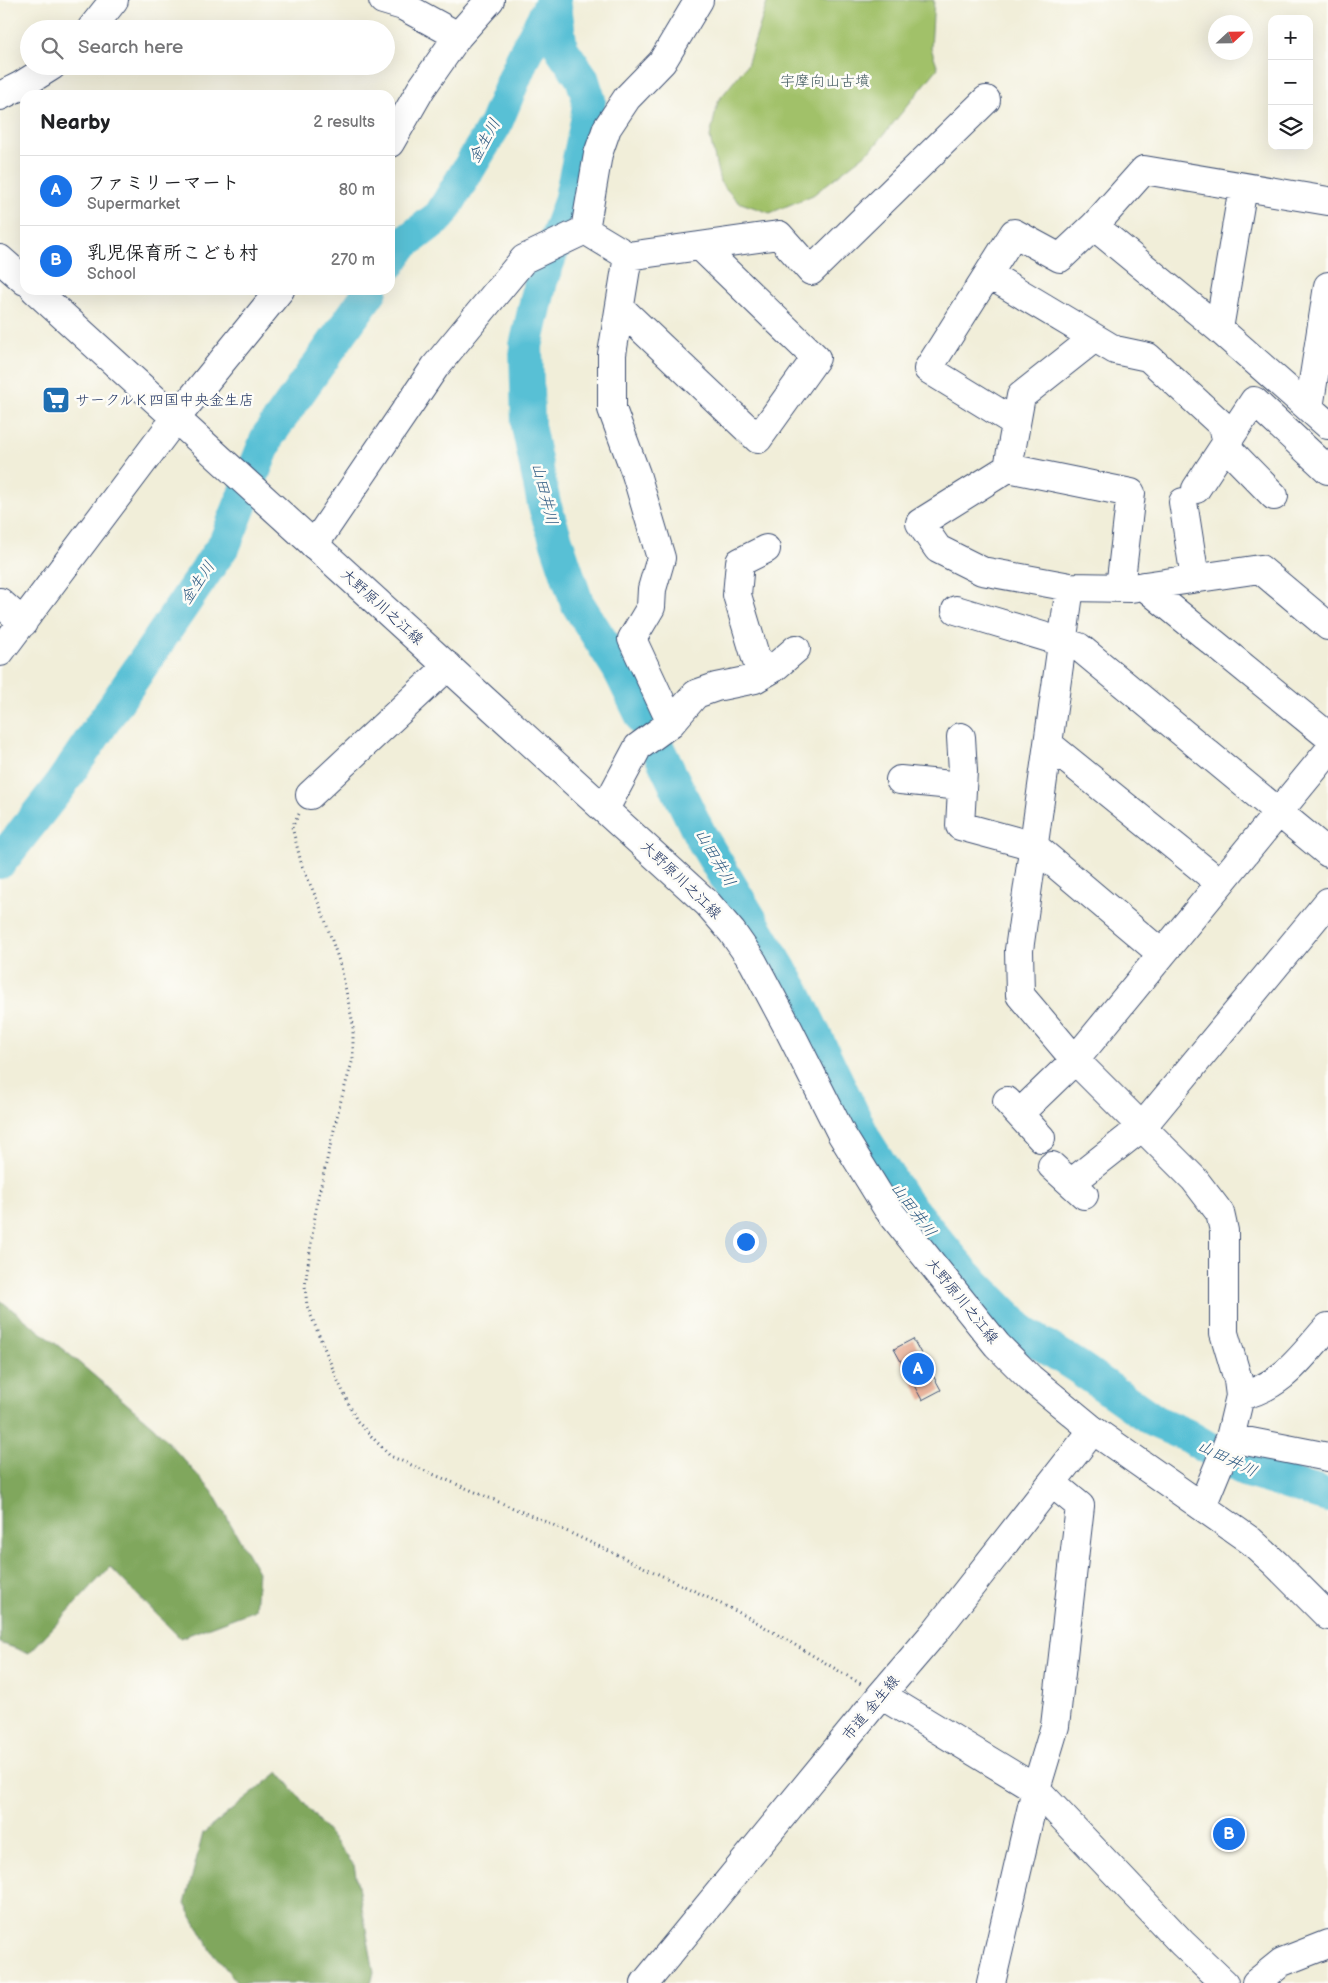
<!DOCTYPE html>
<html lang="en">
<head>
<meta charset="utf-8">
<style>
	body { margin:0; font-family:"Balsamiq Sans","Klee One",sans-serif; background:#f2f2f2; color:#202124 }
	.controls { position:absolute; right:15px; top:15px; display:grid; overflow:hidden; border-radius:10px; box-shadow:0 5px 20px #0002 }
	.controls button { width:45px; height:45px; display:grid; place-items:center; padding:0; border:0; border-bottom:1px solid #e0e0e0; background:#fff; color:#202124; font:25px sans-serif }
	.compass { position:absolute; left:1208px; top:15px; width:45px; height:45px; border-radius:50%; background:#fff; box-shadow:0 5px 20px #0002; rotate:68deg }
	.you { position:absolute; left:745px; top:1241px; width:18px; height:18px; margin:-12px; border:4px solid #fff; border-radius:50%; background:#1a73e8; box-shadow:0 0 0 8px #1a73e833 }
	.badge { display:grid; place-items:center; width:32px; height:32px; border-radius:50%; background:#1a73e8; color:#fff; font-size:16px; font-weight:700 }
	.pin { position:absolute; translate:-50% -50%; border:2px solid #fff; box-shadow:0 1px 5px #0006 }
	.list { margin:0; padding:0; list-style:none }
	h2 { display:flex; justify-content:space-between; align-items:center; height:65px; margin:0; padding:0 20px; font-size:21px }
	h2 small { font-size:16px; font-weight:400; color:#757577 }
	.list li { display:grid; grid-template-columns:32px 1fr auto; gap:15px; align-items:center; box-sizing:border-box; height:70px; padding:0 20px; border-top:1px solid #e0e0e0 }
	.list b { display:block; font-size:19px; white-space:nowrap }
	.list p { margin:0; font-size:16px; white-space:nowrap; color:#757577 }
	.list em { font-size:16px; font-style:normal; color:#757577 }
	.icon { flex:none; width:28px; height:28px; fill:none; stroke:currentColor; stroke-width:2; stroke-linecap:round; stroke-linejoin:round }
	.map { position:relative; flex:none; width:1328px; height:1983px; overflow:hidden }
	.search { position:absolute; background:#fff; box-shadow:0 5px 20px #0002; left:20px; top:20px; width:375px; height:55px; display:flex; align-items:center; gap:12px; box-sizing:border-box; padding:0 18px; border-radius:28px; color:#757577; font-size:19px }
	.panel { position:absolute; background:#fff; box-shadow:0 5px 20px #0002; left:20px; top:90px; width:375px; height:205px; border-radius:15px }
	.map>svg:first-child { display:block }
</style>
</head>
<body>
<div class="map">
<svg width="1328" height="1983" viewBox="0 0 1328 1983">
	<rect width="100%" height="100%" fill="#fdfcf7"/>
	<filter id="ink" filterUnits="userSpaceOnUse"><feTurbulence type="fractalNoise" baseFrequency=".02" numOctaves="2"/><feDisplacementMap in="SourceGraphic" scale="10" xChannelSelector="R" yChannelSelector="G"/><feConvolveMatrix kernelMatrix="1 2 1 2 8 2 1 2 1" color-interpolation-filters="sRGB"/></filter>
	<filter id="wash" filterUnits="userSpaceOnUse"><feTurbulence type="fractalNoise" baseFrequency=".0096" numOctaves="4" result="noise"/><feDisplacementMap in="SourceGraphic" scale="20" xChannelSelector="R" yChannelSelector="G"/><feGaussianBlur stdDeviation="1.12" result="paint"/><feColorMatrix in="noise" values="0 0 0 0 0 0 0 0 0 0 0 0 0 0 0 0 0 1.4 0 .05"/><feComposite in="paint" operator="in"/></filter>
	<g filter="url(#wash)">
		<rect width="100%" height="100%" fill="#f1eed9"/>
		<path fill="#a1c169" stroke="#5e7864" d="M768 0H934L931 48 938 68 873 148 813 195 770 213 738 202 720 182 710 137 718 101 747 65Z"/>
		<path fill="#80a75d" stroke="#4e6b5e" d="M0 1300 70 1355 154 1427 212 1491 258 1572 255 1610 180 1638 110 1567 29 1653 0 1643Z
			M279 1772 354 1865 374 1972 371 1983H238L212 1952 185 1904 203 1833Z"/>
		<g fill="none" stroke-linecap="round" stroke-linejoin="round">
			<path stroke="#58c0d5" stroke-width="34" d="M554 0 561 48 582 78 589 100 587 121 570 202 541 281 526 346 528 426 544 504 577 603 619 669 700 835 795 994 865 1140 903 1200 963 1272 1024 1333 1078 1367 1156 1422 1186 1435 1245 1470 1328 1496
				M390 263 402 245 440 216 495 125 524 55 553 0
				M0 862 59 787 225 543 268 436 371 290"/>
		</g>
		<g id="blocks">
			<path fill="#e6aa91" d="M913 1339 941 1390 922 1400 894 1349Z"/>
		</g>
	</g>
	<g filter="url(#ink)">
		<use href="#blocks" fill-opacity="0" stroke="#3b4c70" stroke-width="1"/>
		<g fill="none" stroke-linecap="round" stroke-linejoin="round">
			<defs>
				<path id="minor" d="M383 0 403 6 458 36
					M91 29 114 0
					M0 96 20 86 52 66
					M390 143 421 89 458 36 490 0
					M1094 226 1219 329 1328 425
					M585 230 628 256 779 235 811 271 986 100
					M585 230 598 154 607 128 627 98 662 62 699 0
					M628 256 612 354V409L636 474 661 558 652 589 651 607 632 639 671 723
					M988 274 1115 350 1148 357 1223 426 1229 450 1274 496
					M620 308 758 439 816 358 700 246
					M1219 329 1243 187
					M1088 343 1021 396 1008 468 920 523 938 549 982 571 1070 587 1131 588 1260 569 1328 626
					M1309 408 1328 286
					M1016 423 928 369 1014 233 1060 258 1094 226 1144 170 1328 201
					M1008 468 1131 493 1120 588
					M1196 489 1254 401 1328 470
					M1183 502 1195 578
					M314 545 435 367 524 259 585 230
					M1144 586 1328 736
					M0 602 23 623
					M956 610 1079 647 1328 853
					M0 652 176 418 280 290
					M761 675 737 595 740 562 766 549
					M961 737 963 771 960 826 1034 846 1162 954
					M1048 744 1220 883
					M900 780 962 786
					M310 795 448 666
					M605 809 638 747 671 723 696 694 716 687 755 679 774 668 796 649
					M1007 1101 1041 1138
					M1019 1114 1075 1060 1020 995 1019 950 1070 587
					M1052 1166 1084 1195
					M1071 1183 1142 1127 1328 902
					M1240 1396C1283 1386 1300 1358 1328 1327
					M1230 1438 1328 1457
					M1202 1506 1230 1438 1240 1396 1238 1380 1224 1333V1231L1220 1213 1194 1179 1075 1060 1328 752
					M881 1695 1036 1789 1182 1943 1224 1983
					M645 1983 881 1695 935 1632 1093 1430
					M991 1983 1036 1789 1055 1726 1080 1506 1052 1483
					M1256 1983 1282 1962 1328 1944"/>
				<path id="major" d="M0 259 25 281
					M35 290 708 904 732 932 753 962 786 1024 842 1135 887 1208 997 1345 1030 1378 1093 1430 1251 1541 1276 1564 1328 1616"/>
			</defs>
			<use href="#minor" stroke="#3b4c70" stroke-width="30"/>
			<use href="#major" stroke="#3b4c70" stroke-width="30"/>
			<path stroke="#3b4c70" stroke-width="3" stroke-dasharray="1 4" stroke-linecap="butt" d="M299 814 292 827 302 866 322 911 341 967 353 1024V1059L341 1100 317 1202 305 1286 307 1306 337 1379 357 1421 390 1456 551 1524 684 1586 746 1616 861 1684"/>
			<use href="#minor" stroke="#fff" stroke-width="28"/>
			<use href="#major" stroke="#fff" stroke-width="28"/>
		</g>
	</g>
	<defs>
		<symbol id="supermarket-square" viewBox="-11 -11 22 22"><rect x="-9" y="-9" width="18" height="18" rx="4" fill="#1f6fb2" stroke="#fdfcf7"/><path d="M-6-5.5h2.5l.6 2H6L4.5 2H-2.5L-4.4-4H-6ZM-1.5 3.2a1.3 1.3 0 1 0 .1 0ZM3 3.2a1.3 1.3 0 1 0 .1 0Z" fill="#fff"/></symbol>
	</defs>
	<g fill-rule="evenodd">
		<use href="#supermarket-square" x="40" y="384" width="32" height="32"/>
	</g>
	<g text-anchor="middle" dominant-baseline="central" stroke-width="5" stroke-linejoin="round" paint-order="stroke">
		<g font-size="15" fill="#435b61" stroke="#fdfcf7">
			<text x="825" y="81">宇摩向山古墳</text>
		</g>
		<g font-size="15" fill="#1b2f5e" stroke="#fdfcf7" text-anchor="start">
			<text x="75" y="400">サークルＫ四国中央金生店</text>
		</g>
		<g font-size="15" fill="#1b2f5e" stroke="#fdfcf7">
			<text transform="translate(382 607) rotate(42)">大野原川之江線</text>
			<text transform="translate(681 880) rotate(44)">大野原川之江線</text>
			<text transform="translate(962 1301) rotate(51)">大野原川之江線</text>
			<text transform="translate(871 1708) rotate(-50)">市道 金生線</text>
		</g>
		<g font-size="16" font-style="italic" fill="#2d5a82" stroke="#fdfcf7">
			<text transform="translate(485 141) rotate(-61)">金生川</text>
			<text transform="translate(544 494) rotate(76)">山田井川</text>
			<text transform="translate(198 583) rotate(-56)">金生川</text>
			<text transform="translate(715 858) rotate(60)">山田井川</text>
			<text transform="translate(913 1210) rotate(53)">山田井川</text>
			<text transform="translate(1227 1459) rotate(26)">山田井川</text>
		</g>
	</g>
</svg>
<div class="controls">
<button>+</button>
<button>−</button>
<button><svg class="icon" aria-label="layers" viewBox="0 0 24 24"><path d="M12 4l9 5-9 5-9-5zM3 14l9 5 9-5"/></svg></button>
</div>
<svg class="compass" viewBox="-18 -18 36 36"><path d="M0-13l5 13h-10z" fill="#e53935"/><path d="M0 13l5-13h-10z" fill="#757577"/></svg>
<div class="you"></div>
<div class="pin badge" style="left:918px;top:1369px">A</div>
<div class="pin badge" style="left:1229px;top:1834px">B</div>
<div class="search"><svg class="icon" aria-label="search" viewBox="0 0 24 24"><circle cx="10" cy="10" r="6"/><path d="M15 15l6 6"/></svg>Search here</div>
<section class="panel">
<h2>Nearby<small>2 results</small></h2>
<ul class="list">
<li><span class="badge">A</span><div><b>ファミリーマート</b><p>Supermarket</p></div><em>80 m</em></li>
<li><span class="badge">B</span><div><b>乳児保育所こども村</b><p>School</p></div><em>270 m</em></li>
</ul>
</section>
</div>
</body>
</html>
